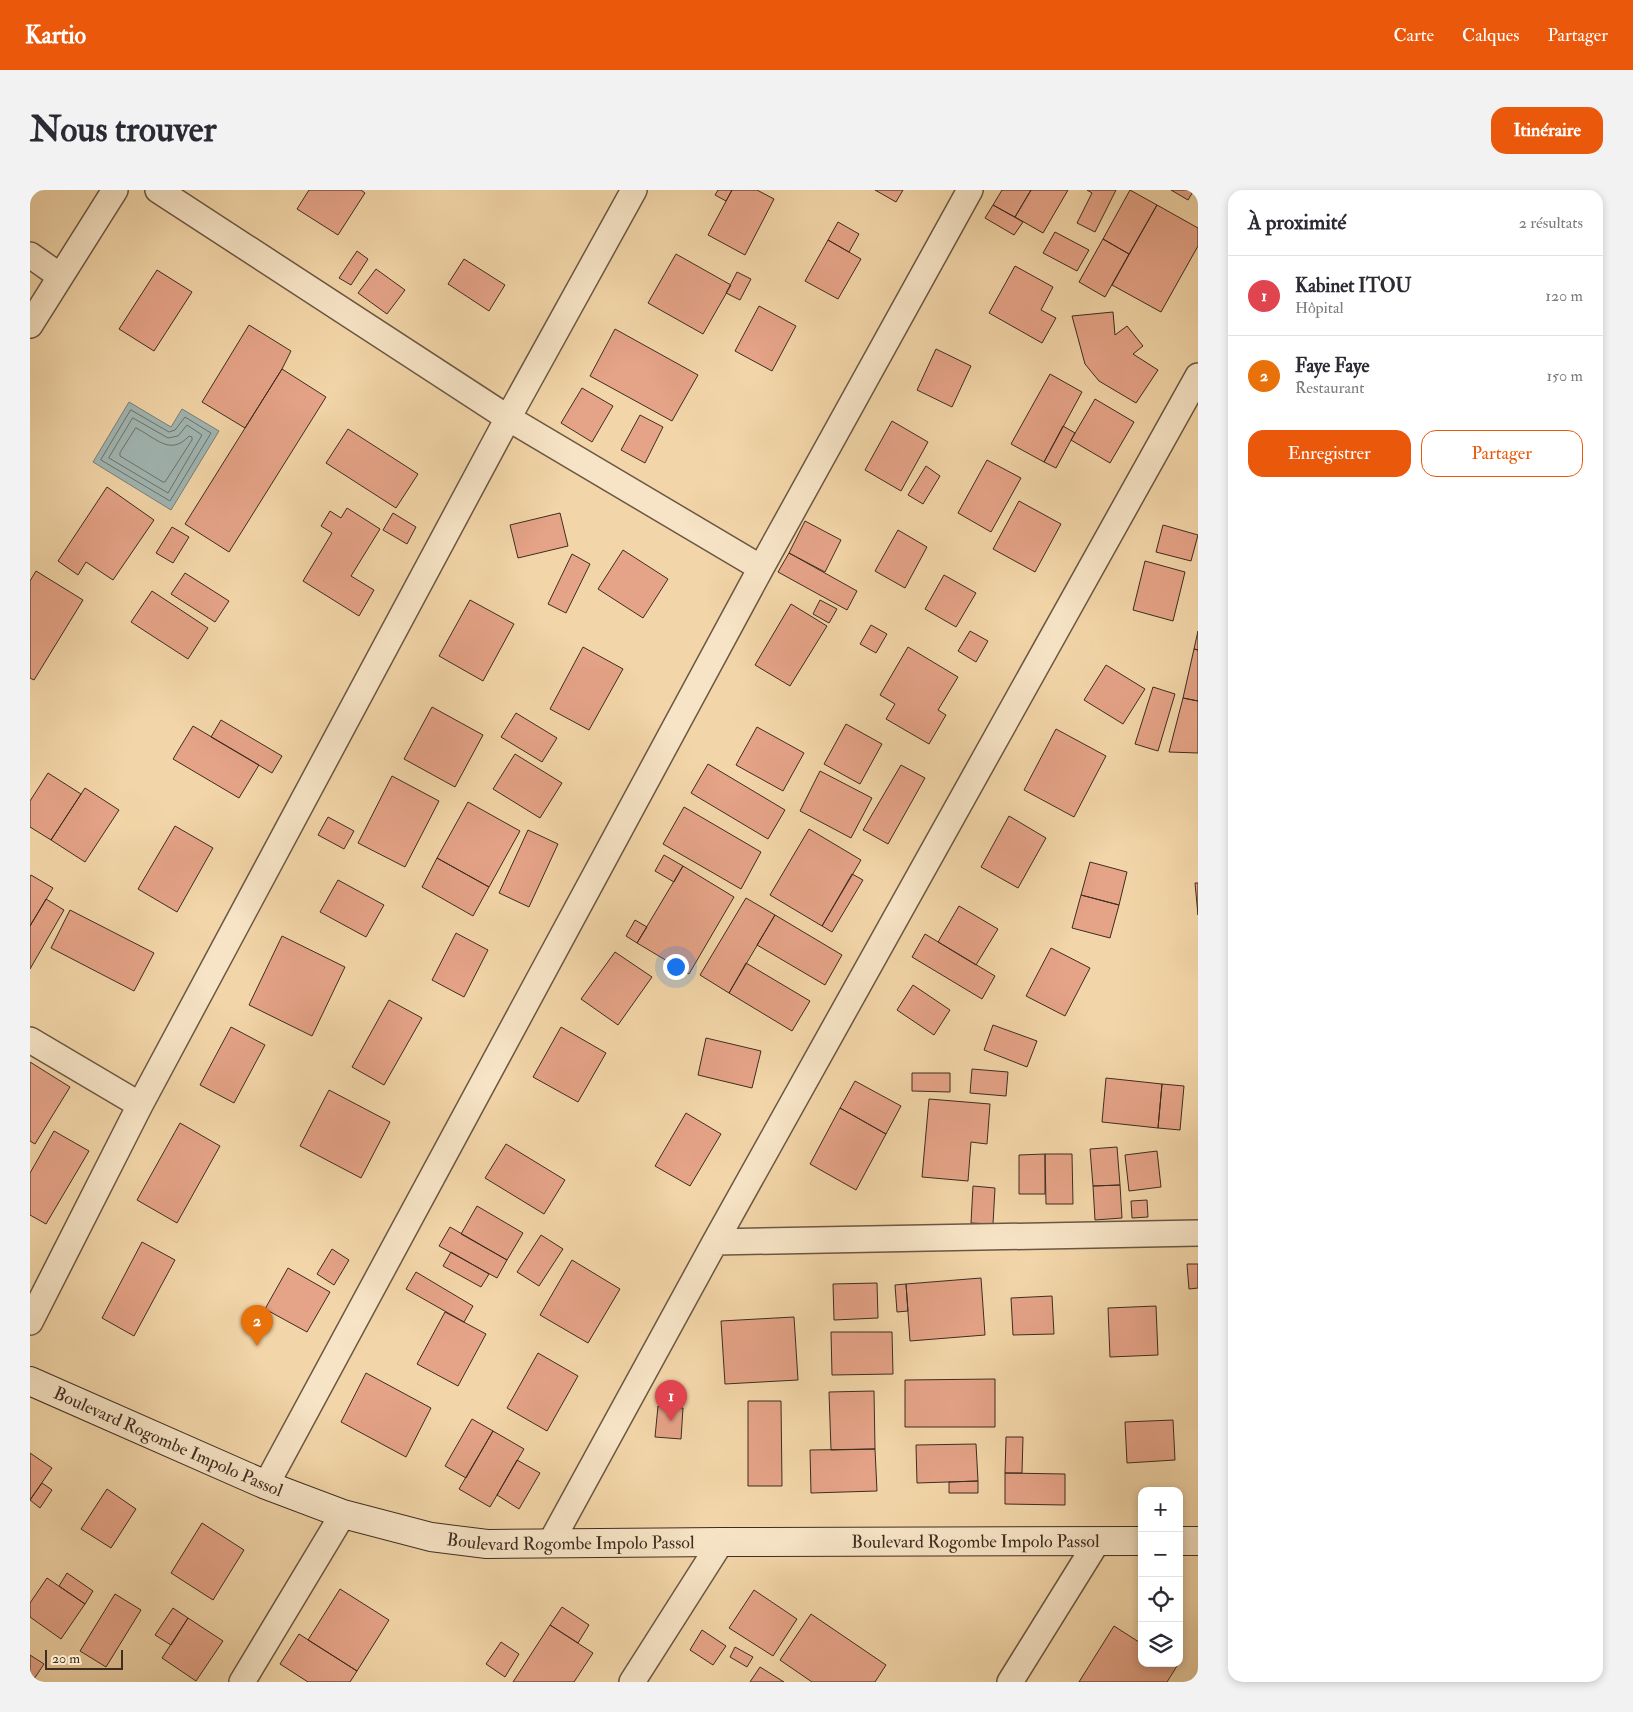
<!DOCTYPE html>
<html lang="fr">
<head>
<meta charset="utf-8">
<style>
	body { margin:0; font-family:"IM FELL Double Pica",serif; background:#f2f2f3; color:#2b2b33 }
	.controls { position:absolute; right:15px; bottom:15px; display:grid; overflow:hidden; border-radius:10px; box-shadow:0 2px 8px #0003 }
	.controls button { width:45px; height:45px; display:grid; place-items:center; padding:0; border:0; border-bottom:1px solid #e1e1e2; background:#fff; color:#2b2b33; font:25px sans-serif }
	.scale { position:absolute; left:15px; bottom:12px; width:78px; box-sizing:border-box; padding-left:5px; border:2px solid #3e2d20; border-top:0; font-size:14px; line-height:18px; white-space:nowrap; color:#3e2d20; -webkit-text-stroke:4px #f7e4c6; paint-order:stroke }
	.you { position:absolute; left:645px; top:776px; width:18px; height:18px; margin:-12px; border:4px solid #fff; border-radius:50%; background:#1a73e8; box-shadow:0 0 0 8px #1a73e833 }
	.badge { display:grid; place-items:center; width:32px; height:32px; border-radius:50%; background:#ea580c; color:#fff; font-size:16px; font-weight:700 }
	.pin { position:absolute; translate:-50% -41px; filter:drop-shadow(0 1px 2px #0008) }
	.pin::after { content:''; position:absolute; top:26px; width:18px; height:15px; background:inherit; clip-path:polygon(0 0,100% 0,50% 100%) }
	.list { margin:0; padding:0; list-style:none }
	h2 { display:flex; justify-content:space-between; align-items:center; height:65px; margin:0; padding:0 20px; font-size:21px }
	h2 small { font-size:16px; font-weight:400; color:#7c7c81 }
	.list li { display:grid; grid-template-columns:32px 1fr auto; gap:15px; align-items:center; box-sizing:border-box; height:80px; padding:0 20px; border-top:1px solid #e1e1e2 }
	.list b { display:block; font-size:19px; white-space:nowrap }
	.list p { margin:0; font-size:16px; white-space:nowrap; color:#7c7c81 }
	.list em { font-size:16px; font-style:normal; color:#7c7c81 }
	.actions { display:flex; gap:10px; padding:15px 20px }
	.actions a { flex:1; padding:11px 0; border:1px solid #ea580c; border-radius:15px; text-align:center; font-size:18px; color:#ea580c }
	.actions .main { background:#ea580c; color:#fff }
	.icon { flex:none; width:28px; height:28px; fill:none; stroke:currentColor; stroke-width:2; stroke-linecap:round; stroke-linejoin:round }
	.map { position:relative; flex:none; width:1168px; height:1492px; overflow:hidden; border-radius:15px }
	header { display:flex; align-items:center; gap:30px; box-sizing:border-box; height:70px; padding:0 25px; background:#ea580c; color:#fff }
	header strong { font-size:24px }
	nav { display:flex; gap:28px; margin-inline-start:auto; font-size:18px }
	.intro { display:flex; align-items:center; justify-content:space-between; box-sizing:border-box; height:120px; padding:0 30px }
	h1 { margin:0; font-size:35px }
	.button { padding:12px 22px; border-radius:15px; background:#ea580c; color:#fff; font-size:18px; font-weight:700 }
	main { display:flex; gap:30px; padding:0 30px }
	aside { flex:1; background:#fff; border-radius:15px; box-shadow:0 2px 8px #0003 }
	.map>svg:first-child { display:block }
</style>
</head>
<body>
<header>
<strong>Kartio</strong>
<nav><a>Carte</a><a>Calques</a><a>Partager</a></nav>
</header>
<div class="intro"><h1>Nous trouver</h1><a class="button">Itinéraire</a></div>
<main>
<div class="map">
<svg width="1168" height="1492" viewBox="0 0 1168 1492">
	<rect width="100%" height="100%" fill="#f2d5a8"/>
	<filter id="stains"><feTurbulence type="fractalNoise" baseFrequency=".004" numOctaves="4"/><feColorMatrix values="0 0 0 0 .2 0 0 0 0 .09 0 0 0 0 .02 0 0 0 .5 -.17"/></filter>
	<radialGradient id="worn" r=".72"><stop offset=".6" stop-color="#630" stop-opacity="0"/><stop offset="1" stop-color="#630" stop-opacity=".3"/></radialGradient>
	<path fill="#a0b6b3" stroke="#797f78" d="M99 212 141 237 152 219 189 241 141 320 63 272Z"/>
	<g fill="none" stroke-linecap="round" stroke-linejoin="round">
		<path stroke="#6f726a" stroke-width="1" d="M101 220 139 242 145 240 155 227 181 243 140 311 71 270Z
			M103 228 138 248 148 246 157 235 172 245 138 303 79 268Z
			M106 238C125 247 140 267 159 246L162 247V250L135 292H133L90 266V263Z"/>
	</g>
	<path fill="#e5a387" stroke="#3e2d20" d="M279 0H331L335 3 308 45 267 19Z
		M688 0H702L696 11 685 5Z
		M702 0H727L744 9 715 65 678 45Z
		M845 0H873L866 12Z
		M972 0H1001L985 27 963 15Z
		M1001 0H1038L1013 43 985 27Z
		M1057 0H1086L1065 42 1047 33 1062 3Z
		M1100 0 1127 15 1099 64 1073 49Z
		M1141 0H1164L1158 10Z
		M963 15 993 32 984 45 955 28Z
		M1127 15 1168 38V56L1131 122 1082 95Z
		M808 32 829 44 819 62 798 50Z
		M1025 42 1059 60 1047 81 1013 63Z
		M1073 49 1099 64 1075 107 1049 92Z
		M798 50 831 69 808 109 775 91Z
		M327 61 338 69 321 95 309 88Z
		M646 64 701 95 673 144 618 113Z
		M434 69 475 95 459 121 418 94Z
		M985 76 1023 97 1011 120 1026 128 1012 153 959 123Z
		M346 79 375 100 357 124 328 103Z
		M127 80 162 102 124 161 89 139Z
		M707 82 721 89 710 110 696 103Z
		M729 116 766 136 742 181 705 161Z
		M1083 122 1085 145 1097 136 1113 156 1103 164 1128 180 1106 213 1069 191 1055 174 1042 126Z
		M219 135 261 161 252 179 215 238 172 212Z
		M585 139 668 185 642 231 560 186Z
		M906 159 941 176 922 217 887 200Z
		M252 179 296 207 199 362 155 334Z
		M1020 184 1052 202 1014 272 981 254Z
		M552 198 583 216 562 252 531 233Z
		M1065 209 1104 232 1080 273 1041 250Z
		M610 225 633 237 615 273 591 260Z
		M862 231 898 252 871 301 835 280Z
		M1033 236 1045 243 1026 278 1014 272Z
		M318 239 388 284 366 318 296 273Z
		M957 270 991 288 961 342 928 323Z
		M896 276 910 286 893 314 878 305Z
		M77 297 124 330 83 390 56 372 48 385 28 371Z
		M989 311 1031 334 1005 382 963 359Z
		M317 318 350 339 321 386 344 400 329 426 273 391 302 343 291 336 300 321 311 328Z
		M363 323 386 337 377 354 353 340Z
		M530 323 538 356 488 368 480 335Z
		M775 331 811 350 795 382 759 363Z
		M1133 335 1168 345 1161 371 1126 362Z
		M142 337 159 347 143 373 126 363Z
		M868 340 897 357 875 398 845 381Z
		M593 360 638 389 613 428 568 399Z
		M759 363 827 401 817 420 748 382Z
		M542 364 560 374 536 423 518 414Z
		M1115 371 1155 382 1143 431 1103 420Z
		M6 381 53 410 4 490 0 488V391Z
		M155 383 199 411 185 432 141 404Z
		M914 385 946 403 926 437 895 419Z
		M122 401 178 438 158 469 101 432Z
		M440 410 484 434 453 491 409 466Z
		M790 410 807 419 799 433 783 424Z
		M761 414 797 436 760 496 725 475Z
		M841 435 857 444 846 463 830 454Z
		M940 441 958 451 946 472 928 461Z
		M1168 441V460L1164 459Z
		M553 457 593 479 559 540 520 519Z
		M878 457 928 487 908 520 916 525 899 554 856 529 865 514 850 505Z
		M1164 459 1168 460V511L1153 508Z
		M1076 475 1115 499 1093 534 1054 510Z
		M1123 497 1145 504 1128 561 1105 554Z
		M1153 508 1168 511V563L1139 562Z
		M402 517 453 545 425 597 374 569Z
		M486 523 527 548 512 572 471 547Z
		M191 530 252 566 242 583 181 547Z
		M816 534 852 554 830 594 794 574Z
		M163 536 229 575 209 608 143 569Z
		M727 537 774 563 753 601 706 575Z
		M1026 539 1076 566 1044 627 994 600Z
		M485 564 532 593 510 628 463 599Z
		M678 574 755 620 738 649 661 603Z
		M871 575 895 588 858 654 833 640Z
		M790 581 842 608 821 648 770 621Z
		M18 583 51 604 21 650 0 637V611Z
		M362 586 409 611 375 677 328 653Z
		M55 598 89 620 55 672 21 650Z
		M438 612 490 641 459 697 407 668Z
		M654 617 731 662 711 699 633 654Z
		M979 626 1016 648 988 698 951 677Z
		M298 627 324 641 314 659 288 645Z
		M145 636 183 658 147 722 108 699Z
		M779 639 831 670 792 736 740 705Z
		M498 640 528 654 499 717 469 703Z
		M634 665 653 676 644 692 625 681Z
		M407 668 459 697 443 726 392 697Z
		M1060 672 1097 682 1089 715 1051 705Z
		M653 676 704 707 659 784 607 753Z
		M822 684 833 690 802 742 792 736Z
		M1 685 23 698 0 736V687Z
		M308 690 354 715 336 747 290 722Z
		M1165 693H1168V725Z
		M1051 705 1089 715 1080 748 1042 738Z
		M716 708 745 725 699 803 670 785Z
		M16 709 34 720 0 779V736Z
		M929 716 968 739 946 775 908 752Z
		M40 720 124 763 104 801 21 758Z
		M745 725 812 765 795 795 727 755Z
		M605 730 617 737 607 753 596 746Z
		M426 743 458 760 434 807 402 790Z
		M895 744 965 786 952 809 882 767Z
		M252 746 315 777 282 846 219 815Z
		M1021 758 1060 778 1035 826 996 806Z
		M585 762 622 787 588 835 551 809Z
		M716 773 780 811 762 841 699 803Z
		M883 795 920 820 904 845 867 820Z
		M359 810 392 828 354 895 322 877Z
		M963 835 1007 851 997 877 954 860Z
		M201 837 235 855 204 913 170 895Z
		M531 837 576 863 548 912 503 887Z
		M676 848 731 861 722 898 668 885Z
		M0 872 40 897 5 954 0 951Z
		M942 879 978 882 976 906 940 903Z
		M882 883H920V902L882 901Z
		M1076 888 1132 894 1128 938 1072 932Z
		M825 891 871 916 856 944 810 918Z
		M1132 894 1154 896 1150 940 1128 938Z
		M299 900 360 932 331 988 270 956Z
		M899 909 960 914 957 954 941 952 938 991 892 987Z
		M810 918 856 944 826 1000 780 974Z
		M656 923 691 944 660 996 625 976Z
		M150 933 190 956 147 1033 107 1010Z
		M24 941 59 961 16 1034 0 1025V983Z
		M476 954 535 990 514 1024 455 988Z
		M1087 957 1090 995 1063 996 1060 959Z
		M1127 961 1131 997 1099 1001 1095 965Z
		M1015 964V1004H989V965Z
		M1015 964H1042L1043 1014H1016Z
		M1090 995 1092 1028 1065 1030 1063 996Z
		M943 996 965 998 963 1034 941 1033Z
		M1117 1010 1118 1027 1102 1028 1101 1011Z
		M447 1016 493 1043 477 1070 431 1044Z
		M420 1037 477 1070 467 1088 409 1056Z
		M511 1045 533 1059 509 1096 487 1082Z
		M112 1052 145 1070 104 1146 72 1128Z
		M302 1059 319 1070 304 1095 287 1084Z
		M421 1062 459 1084 451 1097 413 1076Z
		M542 1070 590 1099 558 1153 510 1125Z
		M1157 1074H1168V1098L1159 1099Z
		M258 1078 300 1102 277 1142 235 1119Z
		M386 1082 443 1116 434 1132 376 1099Z
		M951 1088 955 1145 880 1151 876 1094Z
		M847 1093 848 1128 804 1130 803 1094Z
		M876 1094 878 1121 867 1122 865 1095Z
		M1022 1106 1024 1144 983 1145 981 1108Z
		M1126 1116 1128 1165 1080 1167 1078 1118Z
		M415 1122 456 1144 428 1196 387 1174Z
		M764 1127 768 1190 695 1194 691 1131Z
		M801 1142H862L863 1184 802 1185Z
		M508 1163 548 1186 517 1241 477 1218Z
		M336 1183 401 1218 376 1267 311 1232Z
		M965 1189V1237H875V1190Z
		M844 1201 845 1259 801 1260 799 1202Z
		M718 1211H751L752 1296H718Z
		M628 1216 653 1218 651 1249 625 1247Z
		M442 1229 463 1241 436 1288 415 1276Z
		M1143 1230 1145 1270 1097 1273 1095 1232Z
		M463 1241 494 1259 460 1317 429 1299Z
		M976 1247H993L992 1283H975Z
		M946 1254 948 1291 887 1293 886 1255Z
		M845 1259 847 1301 781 1303 780 1260Z
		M0 1263 22 1278 0 1310Z
		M487 1270 510 1283 489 1319 467 1305Z
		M975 1283 1035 1284V1315L975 1314Z
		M948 1291V1303H919V1292Z
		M12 1293 22 1300 10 1318 0 1310Z
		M77 1299 106 1319 81 1358 51 1339Z
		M172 1333 214 1360 183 1410 141 1383Z
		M37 1383 63 1401 55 1414 29 1396Z
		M17 1388 55 1414 31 1449 0 1427V1413Z
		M310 1399 359 1430 327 1481 278 1450Z
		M724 1400 767 1429 743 1466 699 1438Z
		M85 1404 111 1420 76 1477 50 1461Z
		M532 1417 559 1435 548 1453 520 1435Z
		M143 1418 158 1428 141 1455 125 1445Z
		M781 1424 856 1475 845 1492H782L750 1470Z
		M158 1428 193 1451 166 1491 132 1468Z
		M520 1435 563 1463 544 1492H483Z
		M1084 1436 1112 1454V1473H1143L1147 1476 1137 1492H1049Z
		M672 1440 696 1456 683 1475 660 1460Z
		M269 1444 327 1481 320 1492H278L250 1474Z
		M471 1452 489 1464 475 1487 456 1474Z
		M705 1457 723 1467 717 1477 700 1467Z
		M0 1465 14 1474 2 1492H0Z
		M730 1477 754 1492H720Z"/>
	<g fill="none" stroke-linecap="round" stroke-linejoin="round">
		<defs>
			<path id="street" d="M128 0 478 228 731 378
				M0 65 30 86
				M0 135 85 0
				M0 850 110 915
				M685 1052 1168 1043
				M0 1132 110 915 478 228 604 0
				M236 1295 731 378 940 0
				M521 1352 685 1052 1168 186
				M212 1492 313 1324
				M602 1492 691 1352
				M980 1492 1067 1352"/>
			<g id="secondary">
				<path id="s1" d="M0 1191 236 1295 313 1324 401 1347 457 1354 691 1352 1112 1351"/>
				<path d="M1149 1351H1168"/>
			</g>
		</defs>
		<use href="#street" stroke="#6b5742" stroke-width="28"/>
		<use href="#secondary" stroke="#3e2d20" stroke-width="30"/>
		<use href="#street" stroke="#f7e4c6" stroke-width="25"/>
		<use href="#secondary" stroke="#f7e4c6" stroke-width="28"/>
	</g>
	<g text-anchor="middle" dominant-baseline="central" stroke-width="4" stroke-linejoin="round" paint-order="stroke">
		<g font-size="18" fill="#3e2d20" stroke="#f7e4c6">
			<text stroke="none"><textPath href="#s1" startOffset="151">Boulevard Rogombe Impolo Passol</textPath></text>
			<text stroke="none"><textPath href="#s1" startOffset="571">Boulevard Rogombe Impolo Passol</textPath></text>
			<text stroke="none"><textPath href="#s1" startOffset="976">Boulevard Rogombe Impolo Passol</textPath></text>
		</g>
	</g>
	<rect width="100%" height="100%" filter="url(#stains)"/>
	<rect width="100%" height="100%" fill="url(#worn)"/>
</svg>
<div class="controls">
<button>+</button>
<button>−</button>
<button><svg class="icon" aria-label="locate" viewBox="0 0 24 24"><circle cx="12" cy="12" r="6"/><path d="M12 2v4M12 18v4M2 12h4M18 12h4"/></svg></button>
<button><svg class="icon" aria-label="layers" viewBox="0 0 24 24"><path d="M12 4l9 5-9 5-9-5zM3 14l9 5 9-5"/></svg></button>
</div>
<div class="scale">20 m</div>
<div class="you"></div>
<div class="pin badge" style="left:641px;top:1231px;background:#e0444e">1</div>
<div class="pin badge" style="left:227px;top:1156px;background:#e8710a">2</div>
</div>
<aside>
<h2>À proximité<small>2 résultats</small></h2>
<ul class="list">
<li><span class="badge" style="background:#e0444e">1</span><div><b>Kabinet ITOU</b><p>Hôpital</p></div><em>120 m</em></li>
<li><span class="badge" style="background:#e8710a">2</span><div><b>Faye Faye</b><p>Restaurant</p></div><em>150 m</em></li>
</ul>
<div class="actions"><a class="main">Enregistrer</a><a>Partager</a></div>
</aside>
</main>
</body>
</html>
